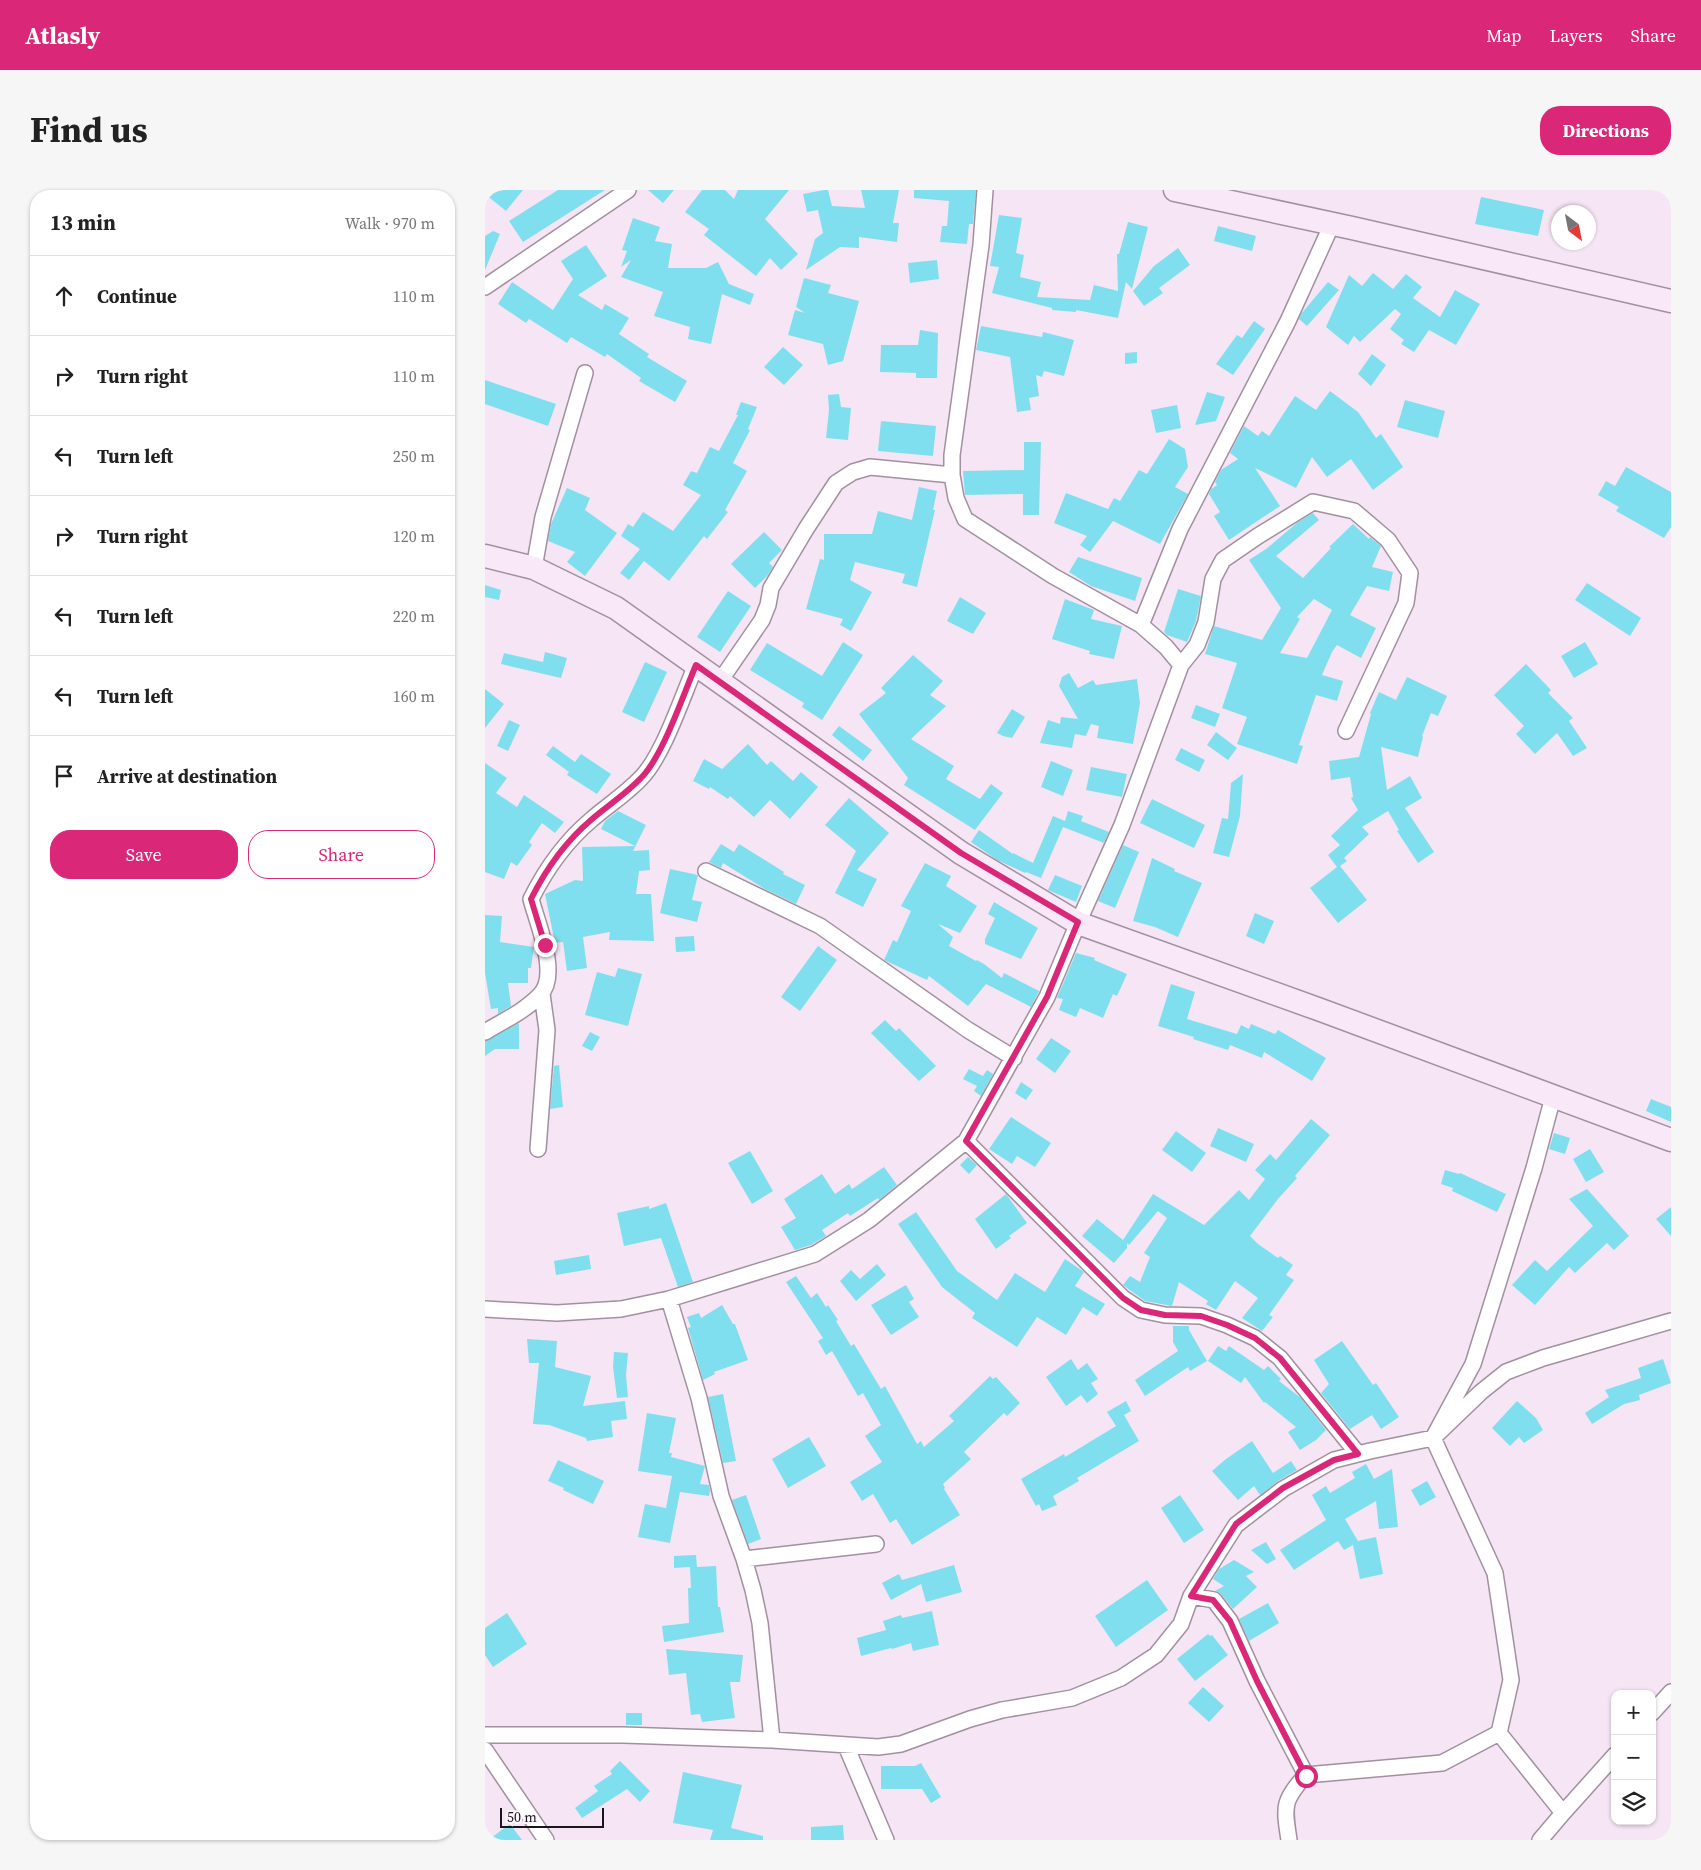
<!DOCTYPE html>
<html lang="en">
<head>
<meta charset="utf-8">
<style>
	body { margin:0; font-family:"Source Serif 4",serif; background:#f6f6f6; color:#222 }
	.controls { position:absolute; right:15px; bottom:15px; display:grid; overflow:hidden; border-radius:10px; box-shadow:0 1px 4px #0004 }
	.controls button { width:45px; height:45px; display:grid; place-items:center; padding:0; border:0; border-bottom:1px solid #e0e0e0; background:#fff; color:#222; font:25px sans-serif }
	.compass { position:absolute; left:1066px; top:15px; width:45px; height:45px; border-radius:50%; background:#fff; box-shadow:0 1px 4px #0004; rotate:148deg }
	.scale { position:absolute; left:15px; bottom:12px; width:104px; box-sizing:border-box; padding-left:5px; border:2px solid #1c161c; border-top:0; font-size:14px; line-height:18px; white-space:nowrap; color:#1c161c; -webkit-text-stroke:4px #fdf6fc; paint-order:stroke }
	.stop { position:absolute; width:15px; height:15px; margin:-11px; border:4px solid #db2777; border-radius:50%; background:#fff }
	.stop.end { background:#db2777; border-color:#fff; box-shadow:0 1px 5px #0008 }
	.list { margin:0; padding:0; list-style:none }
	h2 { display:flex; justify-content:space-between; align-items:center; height:65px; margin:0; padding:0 20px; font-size:21px }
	h2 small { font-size:16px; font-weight:400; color:#767676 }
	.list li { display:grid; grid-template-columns:32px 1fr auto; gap:15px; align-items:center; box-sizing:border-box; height:80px; padding:0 20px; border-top:1px solid #e0e0e0 }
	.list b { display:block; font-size:19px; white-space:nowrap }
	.list em { font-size:16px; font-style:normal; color:#767676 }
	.actions { display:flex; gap:10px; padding:15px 20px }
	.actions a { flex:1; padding:11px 0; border:1px solid #db2777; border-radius:20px; text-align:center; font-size:18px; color:#db2777 }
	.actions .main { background:#db2777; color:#fff }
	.icon { flex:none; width:28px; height:28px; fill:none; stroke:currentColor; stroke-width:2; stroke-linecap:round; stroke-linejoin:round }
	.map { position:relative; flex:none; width:1186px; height:1650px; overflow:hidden; border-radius:20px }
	header { display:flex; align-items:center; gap:30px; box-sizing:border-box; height:70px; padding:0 25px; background:#db2777; color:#fff }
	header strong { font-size:24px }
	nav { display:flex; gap:28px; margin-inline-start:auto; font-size:18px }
	.intro { display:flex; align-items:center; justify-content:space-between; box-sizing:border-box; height:120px; padding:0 30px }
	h1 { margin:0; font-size:35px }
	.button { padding:12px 22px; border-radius:20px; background:#db2777; color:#fff; font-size:18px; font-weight:700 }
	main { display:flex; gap:30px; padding:0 30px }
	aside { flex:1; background:#fff; border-radius:20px; box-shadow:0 1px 4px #0004 }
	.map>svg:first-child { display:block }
</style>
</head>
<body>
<header>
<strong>Atlasly</strong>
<nav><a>Map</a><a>Layers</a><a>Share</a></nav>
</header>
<div class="intro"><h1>Find us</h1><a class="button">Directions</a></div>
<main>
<aside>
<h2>13 min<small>Walk · 970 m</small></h2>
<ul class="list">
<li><svg class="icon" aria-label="ahead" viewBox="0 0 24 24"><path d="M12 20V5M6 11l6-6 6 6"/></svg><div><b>Continue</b></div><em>110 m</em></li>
<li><svg class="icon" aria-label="right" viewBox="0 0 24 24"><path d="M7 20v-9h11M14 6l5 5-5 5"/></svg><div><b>Turn right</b></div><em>110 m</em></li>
<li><svg class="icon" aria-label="left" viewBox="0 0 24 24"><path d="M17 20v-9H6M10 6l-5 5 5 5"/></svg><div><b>Turn left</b></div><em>250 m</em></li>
<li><svg class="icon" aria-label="right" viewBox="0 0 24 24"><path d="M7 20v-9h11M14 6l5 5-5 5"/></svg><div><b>Turn right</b></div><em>120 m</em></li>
<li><svg class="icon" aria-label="left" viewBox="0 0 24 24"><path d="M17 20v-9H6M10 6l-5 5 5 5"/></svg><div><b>Turn left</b></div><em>220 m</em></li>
<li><svg class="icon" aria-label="left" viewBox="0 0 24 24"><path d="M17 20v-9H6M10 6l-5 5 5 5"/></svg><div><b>Turn left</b></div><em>160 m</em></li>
<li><svg class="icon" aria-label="arrive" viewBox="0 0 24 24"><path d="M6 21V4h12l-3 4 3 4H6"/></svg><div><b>Arrive at destination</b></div></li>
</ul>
<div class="actions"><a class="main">Save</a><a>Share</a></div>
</aside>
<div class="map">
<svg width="1186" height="1650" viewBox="0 0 1186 1650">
	<rect width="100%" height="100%" fill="#f6e5f4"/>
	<path fill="#80dfee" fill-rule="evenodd" d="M0 0H38L21 21 0 4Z
		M73 0H120L38 52 24 31Z
		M163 0H189L178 13Z
		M217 0H240L249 9 253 0H304L280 29 313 64 296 80 285 68 271 86 219 45 224 39 200 22Z
		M339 0H343L347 16 380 18 376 0H414L408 33H414L412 52 374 47V58L355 57 321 80 330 49 338 43 333 20 322 22 318 4Z
		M429 0H491L488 34H484L482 54 455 52 457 36H462L464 11 429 8Z
		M996 7 1059 20 1053 46 990 34Z
		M514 25 537 28 531 63 539 65 535 87 556 92 552 107 605 110 609 95 633 101 632 64H634L643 32 663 37 647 99 641 92 633 128 591 120V122L567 120V118L507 103 514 77 505 76Z
		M148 28 175 37 170 51 187 54 183 78H221L233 72 244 94 269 104 265 115 237 104 226 154 203 149 205 137 169 126 178 102 136 87 146 70 136 77 142 61 137 60Z
		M733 36 771 46 767 61 729 51Z
		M8 41 15 44 0 80V46Z
		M101 55 122 86 93 105 117 120 120 114 144 128 134 144 164 164 162 167 202 191 190 212 154 191 156 188 122 164 120 167 86 147 82 153 44 129 41 133 13 114 27 92 68 120 88 89 76 71Z
		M693 58 705 75 674 98 678 103 659 116 648 101 669 76Z
		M452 70 454 89 425 93 423 73Z
		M888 83 908 99 921 84 937 97 928 108 955 127 970 100 995 114 971 155 944 140 929 162 916 154 919 150 905 139 916 124 910 119 875 152 869 146 863 155 841 137 864 85 877 96Z
		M319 88 346 95 343 103 374 111 358 171 343 175 338 154 303 145 310 120 320 123 311 117Z
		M843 92 854 100 822 136 814 129 816 124Z
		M769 131 780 139 748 185 731 174 752 145 757 148Z
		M496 136 557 147 558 142 589 150 579 186 559 181 557 187 551 185 554 206 544 208 546 220 532 222 525 167 491 160Z
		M435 140 453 143 452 188H431V183L395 182 396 155H433Z
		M298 157 318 175 299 195 279 177Z
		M652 162V173L640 174V163Z
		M887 164 901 175 886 196 873 184Z
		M0 190 71 214 63 236 0 214Z
		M845 201 873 222 891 248 896 244 918 277 888 300 866 269 842 287 827 267 811 298 770 278 795 316 744 350 729 326 735 322 724 304 726 299 732 295 730 292 736 280 753 269 745 263 759 236 773 246 777 241 784 246 810 206 831 220Z
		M722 202 740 207 731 231 710 235Z
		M354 204 356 217 366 218 363 250 341 248 344 220 343 205Z
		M920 210 960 221 953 248 912 237Z
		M256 212 272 217 263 239 265 240 248 273 262 281 240 320 243 322 222 349 219 346 184 391 159 371 144 390 135 383 155 359 136 346 143 334 148 337 158 322 188 341 216 305 198 295 206 281 212 283 225 257 234 261 253 225H251Z
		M692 215 696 238 671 243 666 220Z
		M396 231 451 236 448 266 393 261Z
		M684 249 700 259 703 277 690 297 703 304 675 354 628 331 605 362 595 355 602 346 569 333 581 303 623 319 629 308 635 311 654 280 662 284Z
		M539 252H556L554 325H538V304L480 305 478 281 539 280Z
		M1141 277 1186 302V337L1179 348 1131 321 1134 317 1113 305 1121 291 1130 296Z
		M434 297 452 301 448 320H450L432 397 417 393 420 384 370 372 365 390 387 402 366 441 355 435 358 429 321 419 335 369 339 370V344H387L393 321 427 330Z
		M82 298 105 308 100 320 132 343 100 386 82 372 90 362 63 351 66 334Z
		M828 323 834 330 791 366 818 388 846 358 844 357 868 334 884 349 885 347 896 356 887 377 908 382 904 401 882 396 865 425 891 438 876 468 852 455 847 462 837 485 858 491 852 511 831 505 814 555 818 556 812 574 752 554 762 527 737 518 752 473 720 464 729 436 777 450 796 418 764 370 781 359 813 332ZM829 409 847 420 822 468 795 463 815 429 812 427Z
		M279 342 297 360 284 373 288 377 283 385 270 398 246 374Z
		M593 367 657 388 650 411 606 396 584 382Z
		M1102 393 1156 428 1145 446 1090 410Z
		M0 395 16 400 14 410 0 407Z
		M693 399 716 406 711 431 702 452 682 445 679 442Z
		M243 401 266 416 235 462 212 447Z
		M475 407 501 423 488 444 462 431Z
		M580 409 609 420 606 429 637 436 629 469 604 464 605 461 567 449Z
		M358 452 378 465 337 530 317 517 319 513 265 480 282 453 337 486Z
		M1100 452 1113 474 1089 488 1076 466Z
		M60 462 82 468 76 488 16 474 19 463 58 472Z
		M428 465 458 491 445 505 461 516 426 549 469 576 461 589 495 609 506 594 518 603 490 640 419 595 423 588 374 524 401 503 396 498Z
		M160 472 182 482 159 532 137 522Z
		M1041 474 1066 500 1063 503 1088 528 1084 531 1102 558 1088 566 1072 543 1050 564 1031 544 1039 536 1009 505Z
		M584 483 593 498 608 490 611 495 652 489 655 513 648 554 612 548 614 536 606 534 601 546 590 544 587 558 555 553 563 530 575 534 576 527 593 529 574 496 577 487Z
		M922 487 962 506 953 526 946 523 937 546 938 547 933 567 896 557 902 600 925 586 937 608 920 618 949 662 933 673 912 641 914 640 903 621 877 637 884 644 859 668 862 671 855 676 882 710 853 733 825 698 852 677 843 665 855 655 846 646 873 620 866 608 868 607 865 587 846 590 844 571 874 567 886 524 885 523 894 502 911 510Z
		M0 499 19 514 0 538Z
		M711 515 735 524 730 537 706 528Z
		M527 519 540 527 527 548 518 546 512 543Z
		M24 530 35 535 23 561 12 556Z
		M354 536 387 560 378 571 347 545Z
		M731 542 752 558 743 570 722 555Z
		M263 554 282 575 286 571 308 591 316 582 333 597 305 629 285 610 269 627 245 606 243 609 225 597 224 599 208 591 219 569 237 579Z
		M68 556 90 572 96 564 126 584 112 604 82 585 84 582 61 565Z
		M696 558 720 570 714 582 690 570Z
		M566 571 588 580 578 606 556 597Z
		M0 573 22 588 11 603 32 617 39 605 79 632 70 643 57 633 44 652 47 655 32 676 26 672 19 689 0 682Z
		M606 577 642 584 637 607 601 600Z
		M758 584 755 626 744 667 728 663 737 628 743 629 746 593Z
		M364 608 404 643 372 680 392 689 378 717 350 703 371 661 340 635Z
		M667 609 720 635 709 658 655 633Z
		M133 621 161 635 148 661 164 660 165 680 154 681 151 704H166L169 751 124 750 125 742 98 747 102 778 82 781 78 752 70 753 60 704 90 690 98 691 97 657 150 656 116 639 120 631Z
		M583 621 598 626 596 631 624 642 615 661 619 653 578 637 556 688 541 682 540 683 512 670 486 652 494 640 528 664V663L548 673 568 626 580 631Z
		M236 654 249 662 254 654 299 682 298 684 320 695 311 714 280 699 238 673 236 678 224 672Z
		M638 655 654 662 630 718 613 711Z
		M667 668 690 679 689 681 717 693 693 747 670 737 648 731Z
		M440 673 466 686 461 696 492 716 475 743 453 734 468 747 464 756 491 771 492 770 499 774 517 788 519 783 554 801 546 817 501 794 483 816 444 786 442 790 399 770 408 750 412 752 426 721 416 716Z
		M185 679 213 685 207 710 217 712 212 732 175 723Z
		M570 685 597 696 591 712 563 700Z
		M509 712 553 738 536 769 500 754V749L510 728 503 724Z
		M770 723 789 731 779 754 761 746Z
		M0 725 17 726 15 752 49 757 46 778H43V793H23L26 816 13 824V818L6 819 0 783Z
		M209 746 210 761 191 762 190 747Z
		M333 756 352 770 315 821 296 807Z
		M591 763 610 768 609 770 642 784 632 806 628 804 618 828 595 818 591 827 574 820 578 809 572 808Z
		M133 778 157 784 143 836 100 825 112 782 130 787Z
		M686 794 710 802 702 829 752 844 756 835 764 839 766 834 790 844 793 840 841 868 827 891 779 862 777 868 745 855 743 860 708 849 709 847 673 836Z
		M400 830 411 841 414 838 451 876 434 891 386 843Z
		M34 833V859H10L0 866V851Z
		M105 842 115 847 107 861 97 856Z
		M566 848 586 861 570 883 551 869Z
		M74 875 78 917 65 919 69 876Z
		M484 879 498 886 502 880 508 884 496 906 489 901 492 896 478 889Z
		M536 892 548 900 541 910 530 903Z
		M1166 909 1186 917V932L1161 921Z
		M526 927 566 953 550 977 532 966 527 974 504 959Z
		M826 929 845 945 810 986 812 988 793 1009 765 1046 773 1054 793 1068 795 1066 808 1075 801 1085 809 1090 784 1125 788 1127 777 1141 757 1128 773 1108 750 1091 731 1120 721 1114 723 1111 694 1092 687 1116 660 1111 638 1095 645 1086 655 1092 665 1067 659 1063 682 1028 673 1021 644 1055 642 1053V1058L629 1073 597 1046 612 1029 638 1050 668 1004 719 1035 754 1000 764 1010 780 989 770 980 785 964 791 970Z
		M733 938 769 954 761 972 725 956Z
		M691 941 721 963 707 982 677 960Z
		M1069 943 1085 948 1080 964 1064 959Z
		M1105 959 1119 982 1101 992 1088 969Z
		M265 961 288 1001 267 1014 243 973Z
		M483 967 492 975 484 984 475 975Z
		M399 977 412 995 394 1010 393 1008 365 1026 363 1023 337 1040 341 1046 326 1055 310 1060 296 1037 311 1028 299 1009 337 984 350 1004 364 994 367 999Z
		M960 980 974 984 975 983 1021 1004 1012 1022 967 1001 968 998 956 994Z
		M1102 999 1144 1046 1129 1060 1122 1053 1090 1083 1084 1077 1050 1115 1027 1095 1050 1070 1062 1081 1108 1036 1084 1009Z
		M521 1004 542 1033 524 1046 526 1048 511 1059 490 1029Z
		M181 1013 208 1092 193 1097 176 1048 139 1056 132 1023 164 1016V1019Z
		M1186 1017V1046L1171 1029Z
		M431 1022 472 1081 512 1110 530 1083 560 1102 580 1069 599 1082 590 1096 620 1114 612 1126 598 1117 581 1145 552 1127 532 1157 487 1128 490 1123 457 1097 413 1034Z
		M104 1065 106 1079 71 1085 69 1071Z
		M392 1074 401 1085 371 1111 355 1091 366 1080 375 1089Z
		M311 1086 326 1108 332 1103 341 1117 343 1115 353 1130 351 1131 366 1156 369 1154 396 1199 400 1196 432 1254 436 1251 439 1257 469 1231 464 1226 505 1186 508 1189 511 1187 535 1213 522 1226 519 1223 479 1262 486 1269 458 1294 460 1298 459 1299 475 1325 427 1355 411 1329 405 1333 388 1304 377 1311 365 1292 397 1272 380 1246 396 1235 378 1203 373 1206 347 1161 341 1165 333 1151 338 1148 301 1092Z
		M421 1095 429 1109 424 1112 434 1127 406 1145 386 1115Z
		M237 1115 248 1134H250L263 1170 229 1182 230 1184 218 1190 203 1138 206 1137 202 1127 214 1123 216 1128Z
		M688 1136H704V1140L722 1171 705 1181 703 1177 660 1206 650 1190 693 1161 688 1152Z
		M42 1149 72 1151 70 1177 106 1186 98 1216 140 1211 142 1229 126 1231 128 1247 102 1251 101 1248 64 1235 48 1234 54 1173H44Z
		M857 1151 888 1195 891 1193 914 1227 896 1239 887 1225 865 1239 836 1203 844 1194 829 1170Z
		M733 1156 741 1161 744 1156 779 1180 783 1176 796 1189 794 1191 816 1208 841 1240 831 1250 815 1260 803 1242 811 1237 780 1212 779 1213 760 1187 756 1193 723 1171Z
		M129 1162 143 1163 141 1185 143 1207 132 1208 128 1177Z
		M586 1169 593 1180 602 1173 613 1189 606 1193 613 1204 602 1213 596 1205 581 1216 561 1187Z
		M1178 1169 1186 1193 1154 1205 1155 1210 1139 1214 1107 1234 1100 1223 1124 1207 1120 1200 1156 1188 1153 1178Z
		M238 1204 251 1271 238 1273 223 1207Z
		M641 1211 646 1221 639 1225 654 1251 592 1288 594 1291 568 1306 572 1315 557 1321 554 1314 551 1316 536 1289 579 1264 580 1267 631 1236 622 1222Z
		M1032 1211 1051 1228 1058 1240 1039 1253 1034 1247 1025 1256 1007 1238Z
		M162 1223 191 1228 184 1263H187L186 1267 220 1276 215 1294 224 1295 225 1301 224 1306 195 1302 185 1353 153 1347 160 1314 181 1318 187 1286 153 1281Z
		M324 1247 341 1276 303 1298 287 1269Z
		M767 1251 788 1283 806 1271 812 1280 793 1291 775 1305 769 1296 753 1310 727 1281 741 1269Z
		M73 1270 119 1291 108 1314 78 1300 79 1298 63 1291Z
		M881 1274 889 1289 907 1279 913 1337 894 1339 891 1311 860 1329 873 1351 891 1347 898 1384 875 1389 868 1355 859 1360 853 1351 809 1380 795 1360 841 1330 827 1305 841 1296 845 1303 870 1288 867 1282Z
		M942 1291 951 1307 935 1316 926 1300Z
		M261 1305 276 1349 263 1354 247 1310Z
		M695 1305 719 1340 699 1353 676 1318Z
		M781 1352 791 1369 782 1374 766 1360Z
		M211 1365 212 1377 231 1376 233 1417H235L239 1442 179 1452 177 1436 204 1433 203 1398H206L205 1377 189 1378V1366Z
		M749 1370 769 1382 761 1386 772 1397 748 1419 736 1404 730 1401 739 1396 728 1389 734 1379Z
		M469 1375 477 1402 441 1412 436 1394 406 1410 397 1393 414 1384 417 1390Z
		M662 1390 683 1420 631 1457 610 1426Z
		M783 1413 794 1433 764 1451 754 1429Z
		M447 1421 454 1455 428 1461 426 1453 407 1459 406 1458 376 1466 372 1448 401 1440 398 1431 416 1425 417 1428Z
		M22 1423 42 1454 8 1477 0 1465V1438Z
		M723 1444 725 1446 727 1445 743 1465 710 1491 692 1469Z
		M181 1459 258 1465 255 1492H245L250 1528 217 1532 215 1524 206 1525 201 1483 184 1485Z
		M718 1497 739 1516 724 1532 703 1513Z
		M141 1523H157V1535H141Z
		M135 1571 165 1601 155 1612 142 1599 97 1628 90 1618 113 1601 109 1596 127 1584 125 1581Z
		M436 1573 456 1607 446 1613 437 1599H396V1576H430Z
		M198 1582 257 1595 246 1638 278 1646V1650H225L228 1640 188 1633Z
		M25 1634 37 1650H3Z
		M358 1635 359 1650H326V1637Z"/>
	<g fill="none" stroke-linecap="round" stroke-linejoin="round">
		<defs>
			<path id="street" d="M0 97 143 0
				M49 378 58 327 100 183
				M656 435 695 339 803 131 847 34
				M696 475 712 455 721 432 728 389 738 370 773 346 828 312 869 321 903 350 925 383 921 413 861 541
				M235 491 277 430 283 415 286 398 321 339 351 293 368 282 385 277 467 285
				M221 681 335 736 483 840 529 868
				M0 842C18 831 40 821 55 805 75 785 52 733 46 709 61 679 80 652 106 630 122 616 141 604 156 588 178 566 198 505 211 475
				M1068 907 1049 978 988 1174 948 1248 1010 1383 1026 1490 1014 1543 1078 1623 1130 1565
				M481 951 638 1108 656 1120 680 1125 716 1126 742 1135 770 1148 795 1168 873 1264
				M53 959 62 840 57 804
				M184 1109 214 1208 236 1306 259 1369 268 1400 275 1433 287 1550
				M0 1119 72 1123 136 1119 184 1109 330 1064 384 1030 481 951 562 807 593 733 637 635 696 475 681 457 656 435 568 386 480 329 471 308 467 285V265L496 55 500 0
				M259 1369 391 1354
				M706 1406 729 1410 745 1431 772 1491 821 1585 957 1573 1014 1543
				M1167 1523 1186 1502
				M0 1545H138L287 1550 393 1557 416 1554 485 1529 517 1520 587 1508 636 1488 671 1465 696 1434 706 1406 751 1335 798 1299 849 1270 885 1261 948 1248 996 1202 1021 1182 1058 1168 1186 1131
				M361 1556 401 1650
				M0 1560 61 1650
				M804 1650C799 1617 797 1611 821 1585
				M1055 1650 1078 1623"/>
			<path id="secondary" d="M690 0 867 38 1186 111
				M0 366 49 378 131 418 476 663 593 733 833 819 1186 950"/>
		</defs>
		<use href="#street" stroke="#a1919f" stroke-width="18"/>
		<use href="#secondary" stroke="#a1919f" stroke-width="25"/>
		<use href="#street" stroke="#fff" stroke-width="15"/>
		<use href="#secondary" stroke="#f9e8f7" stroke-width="22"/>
	</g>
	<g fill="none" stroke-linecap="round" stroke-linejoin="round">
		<path stroke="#db2777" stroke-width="6" d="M60 755 46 709C61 679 80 652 106 630 122 616 141 604 156 588 178 566 198 505 211 475L476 663 593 732 562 807 481 951 638 1108 656 1120 680 1125 716 1126 742 1135 770 1148 795 1168 873 1264 849 1270 798 1298 751 1334 706 1406 728 1410 745 1431 772 1491 821 1586"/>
	</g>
</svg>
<div class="controls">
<button>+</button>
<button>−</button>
<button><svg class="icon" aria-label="layers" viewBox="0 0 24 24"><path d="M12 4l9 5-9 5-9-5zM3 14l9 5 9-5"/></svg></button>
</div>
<svg class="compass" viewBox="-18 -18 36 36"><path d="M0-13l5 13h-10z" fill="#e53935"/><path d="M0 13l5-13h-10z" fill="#767676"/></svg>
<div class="scale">50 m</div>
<div class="stop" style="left:821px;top:1586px"></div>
<div class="stop end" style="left:60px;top:755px"></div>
</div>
</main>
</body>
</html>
